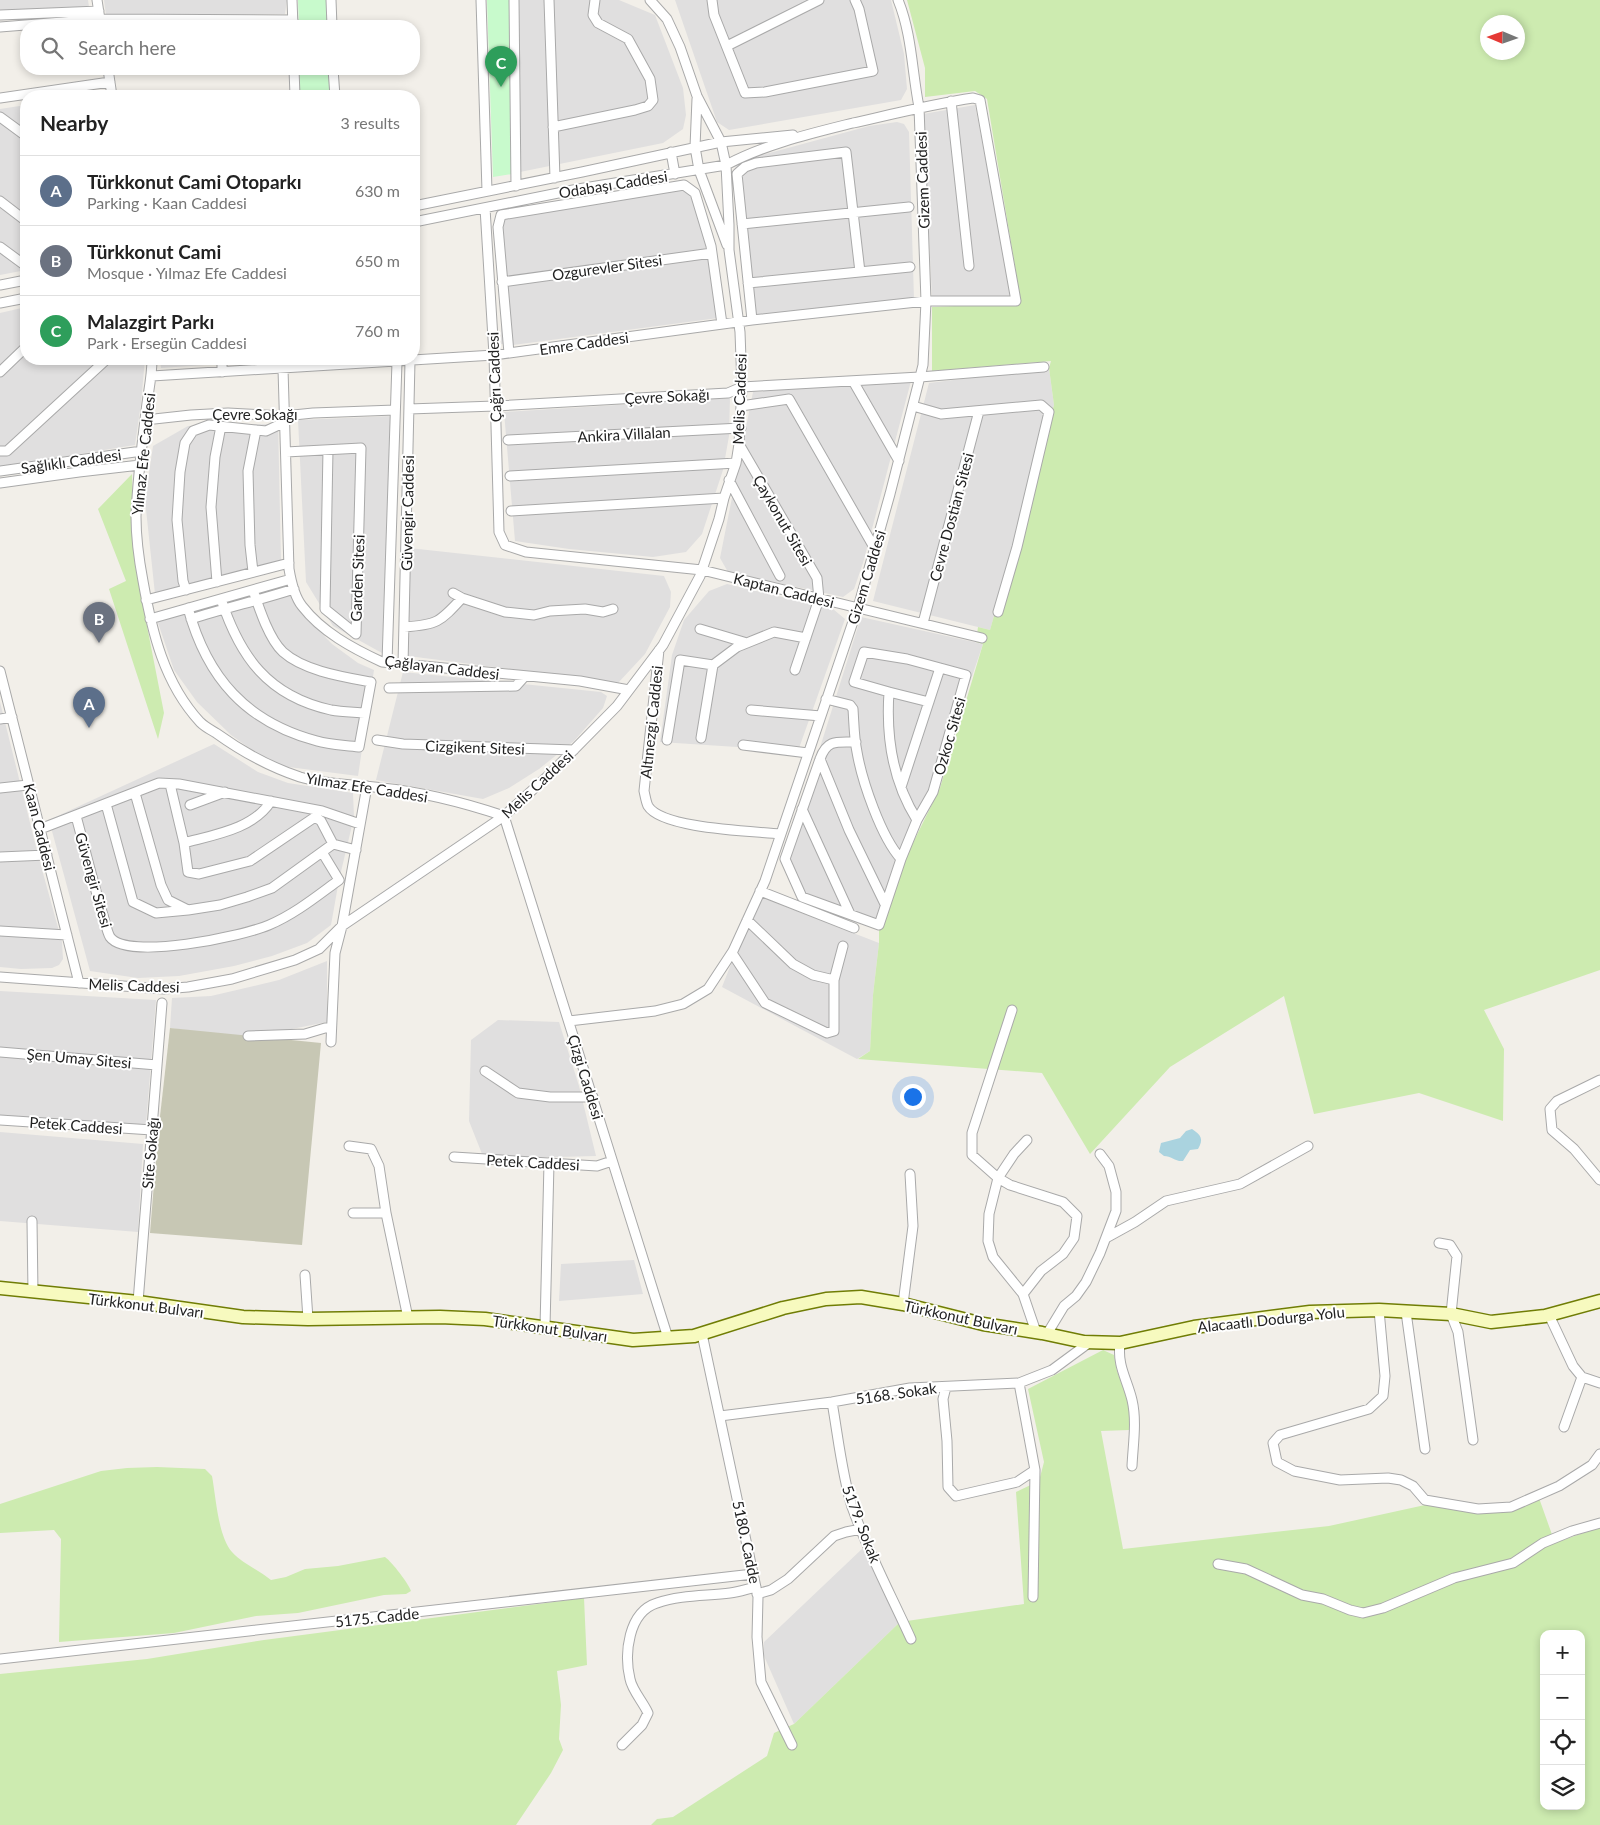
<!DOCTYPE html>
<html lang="en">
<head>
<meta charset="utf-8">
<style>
	body { margin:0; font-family:Lato,sans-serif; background:#f2f2f2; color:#222 }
	.controls { position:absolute; right:15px; bottom:15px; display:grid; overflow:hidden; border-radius:10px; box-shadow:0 2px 8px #0003 }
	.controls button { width:45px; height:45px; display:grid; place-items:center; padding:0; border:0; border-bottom:1px solid #e0e0e0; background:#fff; color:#222; font:25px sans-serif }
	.compass { position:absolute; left:1480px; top:15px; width:45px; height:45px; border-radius:50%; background:#fff; box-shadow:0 2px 8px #0003; rotate:272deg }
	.you { position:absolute; left:912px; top:1096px; width:18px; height:18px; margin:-12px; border:4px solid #fff; border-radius:50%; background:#1a73e8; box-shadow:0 0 0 8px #1a73e833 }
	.badge { display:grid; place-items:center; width:32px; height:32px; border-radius:50%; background:#0f766e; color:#fff; font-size:16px; font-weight:700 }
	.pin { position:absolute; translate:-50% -41px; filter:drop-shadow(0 1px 2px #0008) }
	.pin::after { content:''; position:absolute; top:26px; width:18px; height:15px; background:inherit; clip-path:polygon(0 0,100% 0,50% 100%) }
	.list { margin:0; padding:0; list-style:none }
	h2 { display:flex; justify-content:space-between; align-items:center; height:65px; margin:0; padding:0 20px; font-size:21px }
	h2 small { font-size:16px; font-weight:400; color:#767676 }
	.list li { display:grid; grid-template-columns:32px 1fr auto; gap:15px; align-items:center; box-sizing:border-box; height:70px; padding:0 20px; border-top:1px solid #e0e0e0 }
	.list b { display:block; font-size:19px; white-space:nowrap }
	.list p { margin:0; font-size:16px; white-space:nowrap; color:#767676 }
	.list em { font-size:16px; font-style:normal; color:#767676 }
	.icon { flex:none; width:28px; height:28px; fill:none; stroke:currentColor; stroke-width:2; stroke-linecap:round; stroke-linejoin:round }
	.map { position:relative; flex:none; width:1600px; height:1825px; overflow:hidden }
	.search { position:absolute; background:#fff; box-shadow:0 2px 8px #0003; left:20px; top:20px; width:400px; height:55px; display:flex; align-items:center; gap:12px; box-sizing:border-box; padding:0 18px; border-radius:20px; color:#767676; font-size:19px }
	.panel { position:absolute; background:#fff; box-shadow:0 2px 8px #0003; left:20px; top:90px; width:400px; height:275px; border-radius:20px }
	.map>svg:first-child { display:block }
</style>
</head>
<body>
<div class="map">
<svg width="1600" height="1825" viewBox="0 0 1600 1825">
	<rect width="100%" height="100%" fill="#f2efe9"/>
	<path fill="#e0dfdf" d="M0 0H88L89 7 0 13Z
		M104 0H287L285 14 106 15Z
		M518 0H619L655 15 683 88 686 115 683 129 663 143 520 172Z
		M675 0H891L904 54 907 89 901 100 729 130 717 122Z
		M26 105V270L0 275V109Z
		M975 105 1012 296 932 298 923 114Z
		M897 122 904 124 909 132 914 299 752 320 732 172 740 161 869 126Z
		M684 185 694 187 726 317 513 345 501 344V310L495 242 498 213Z
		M26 307V359H145L141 403 135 445 0 467V313Z
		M160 359H293L161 368Z
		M1049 368 1054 405 990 630 873 601 929 383Z
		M911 381 863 563 854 589 843 597 728 572 720 558 753 392Z
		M730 398 729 436 723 470 702 534 686 552 653 557 569 549 515 541 504 412Z
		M391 416 382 653 333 626 306 582 298 420Z
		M278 420 281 561 155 594 145 500 153 446 188 426 271 424Z
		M409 548 664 576 671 592 670 607 645 654 618 683 408 656Z
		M727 584 833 609 845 619 798 751 660 742 672 655 684 620 709 591Z
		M288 585 303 614 332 644 358 663 374 670 358 776 273 765 231 735 197 702 174 670 157 620Z
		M861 617 983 644 934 788 879 925 802 897 785 859Z
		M403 672 601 692 607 696 603 708 574 741 539 769 509 788 483 799 376 780Z
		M0 702 38 855 62 942 63 959 59 965 52 968 21 969 0 967Z
		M214 744 258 772 288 783 353 793 354 817 339 880 331 925 307 943 272 956 234 966 179 976 138 978 90 971 49 820Z
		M758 896 879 943 873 995 870 1051 857 1059 722 987Z
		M327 961V1022L246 1038 170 1028 172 998 211 996 279 980Z
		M0 991 156 1000 146 1125 0 1117Z
		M498 1020 559 1022 579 1086 596 1156 484 1159 469 1121 471 1040Z
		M0 1132 143 1144 138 1232 0 1221Z
		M634 1260 643 1294 559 1301 561 1264Z
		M863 1548 900 1622 794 1724 764 1656V1642Z"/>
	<path fill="#c7c7b4" d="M170 1028 321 1043 302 1245 150 1233 158 1134Z"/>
	<path fill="#cdebb0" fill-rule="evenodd" d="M907 0H1600V970L1484 1010 1504 1049 1503 1121 1419 1093 1314 1114 1284 996 1170 1067 1090 1154 1042 1073 858 1059 870 1051 873 995 879 943V925L908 853 940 788 983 644 976 642 978 627 990 630 1054 405 1049 368 1051 361 932 371V307L1021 303 987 99 975 91 925 97V68ZM1488 22H1518V52H1488Z
		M132 474 135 565 164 713 158 739 109 589 126 581 98 509Z
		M1103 1350 1114 1355 1117 1371 1129 1404V1430L1101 1431 1123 1549 1329 1526 1425 1505 1486 1512 1539 1498 1555 1543 1600 1527V1825H651L657 1819 673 1817 767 1756 774 1733 794 1724 900 1622 1024 1604 1016 1492 1039 1481 1044 1462 1028 1389ZM1544 1634H1581V1806H1544Z
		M157 1467 205 1469 212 1476C216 1498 218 1536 232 1552 243 1564 259 1570 271 1580L286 1577 305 1569 338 1566 385 1557C392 1562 409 1584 411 1591L406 1594 384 1595 298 1613 256 1616 174 1633 59 1642 61 1539 54 1530 0 1533V1504L101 1471 127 1468Z
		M584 1598 587 1665 557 1671 561 1705 559 1739 563 1750 551 1773 516 1825H0V1674L147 1659 264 1640Z"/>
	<path fill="#c8facc" d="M298 0H327L328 26H299Z
		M487 0H510L512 174 493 177Z
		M299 69H329L330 96H300Z"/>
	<path fill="#aad3df" d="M1192 1129C1201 1135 1204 1139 1198 1149L1190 1150 1183 1161C1176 1162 1171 1156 1164 1156L1159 1152 1161 1143 1180 1138 1186 1131Z"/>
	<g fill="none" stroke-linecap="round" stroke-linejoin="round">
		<defs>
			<path id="street" d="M97 0 101 26
				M292 0 293 26
				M331 0 332 26
				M481 0 487 191
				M514 0 516 186
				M549 0 555 178
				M712 0 714 15 745 93 765 92 873 71 859 9 855 0
				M0 15 99 11
				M0 27 100 19 293 20
				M727 46 819 0
				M108 69 112 96
				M294 69 295 96
				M333 69 335 96
				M0 98 110 82
				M697 99 695 147 699 170 727 245
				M951 101 969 266
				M0 117 26 136
				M553 127 635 110 648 106 653 100 650 79 628 39 598 23 593 15 595 0
				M671 152 675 174
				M0 201 26 221
				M414 206 582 172 721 142 793 135
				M485 208 494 355 499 532 505 545 526 552 702 570 982 638
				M742 224 909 207
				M0 247 26 266
				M502 282 712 253
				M748 283 910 267
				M0 285 26 280
				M0 303 26 298
				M752 320 737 174 745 167 756 163 846 152 860 272
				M509 353 498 227 501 215 684 185 695 193 711 246 722 324
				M152 359C152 377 148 393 146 411 142 446 137 482 136 517 136 538 139 560 143 581 152 632 164 683 200 722 205 727 211 730 216 733 241 751 270 767 300 777 326 785 355 784 382 788 423 792 465 803 504 816
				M283 369 289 569C291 581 294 596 302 606 322 632 352 648 382 662L580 681 629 690
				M0 372 26 347
				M222 372V359
				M152 376 494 355 752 320 926 301H1016L980 100 973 98C933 104 893 114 853 123 809 134 766 144 726 165L578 189 414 222
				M853 381 899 461
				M741 406 789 399 875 549
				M913 406 941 414 1041 405 1049 412 1017 547 998 612
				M409 409 495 406 728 393 742 387 920 377 1044 367
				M145 420 191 415 228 413 284 416 313 413 395 410
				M508 440 741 428
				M739 444 817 578 819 599 795 670
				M0 451H7L107 359
				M286 452 361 448 356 634 325 609 328 450
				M0 471 142 451
				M510 476 736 463
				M729 480 780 576
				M0 483 79 472 140 465
				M511 511 724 498
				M253 572 250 545 248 471 256 430
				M217 582 211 507 215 457 221 426
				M186 590 183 581 177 520 180 472 185 443 193 431 209 425 266 431 285 422
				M453 593 462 598
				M221 599C240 657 268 696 331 710 342 712 354 712 365 713
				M146 600 289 563
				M188 608C207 678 246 722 317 741 330 745 345 745 359 747L371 682C344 677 304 671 283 652 269 639 259 608 253 590
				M150 619 291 579
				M191 619C225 608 260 600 294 589
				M923 623 979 411
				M404 627C437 625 440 622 462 598L505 612 534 615 550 611 585 609 603 612 613 609
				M700 629 747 643
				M659 650 644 791C645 795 646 802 648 806 662 829 753 831 780 834
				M387 662 397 362
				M403 665 410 361
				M0 671 79 983
				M389 688 516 686 525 676
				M889 692 929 702
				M826 699 850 705 853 709C854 723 854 738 857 752 862 781 881 837 901 859
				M751 710 821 716
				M0 719 12 717
				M701 738 713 665 737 647 774 632 806 638
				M377 740 403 744 574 750
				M667 740 680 660 713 665
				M856 742C837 742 827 739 820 759L785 859 802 897 879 925 901 859 917 820C893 782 886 736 889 692L854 682 864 652 907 659 966 675 933 792 917 820
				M743 745 808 753
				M820 759 849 830 885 904
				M170 784 184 843
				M901 787 940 668
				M0 788 28 785
				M135 793 161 885 168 900 188 910
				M271 801C254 829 213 835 184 843L188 872 199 874 250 861 315 817 321 821 333 844
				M106 804 133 902 156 913 188 910 220 905 247 897 272 888 333 844 356 850
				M190 805 225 792
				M802 809 850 914
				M76 816C85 849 93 883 103 915 105 921 107 932 110 937 127 961 244 936 269 925 295 914 317 896 339 880L322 852
				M504 816 668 1338
				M40 829 159 783 179 784 322 811 360 824
				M0 857 47 855
				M760 891 854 928
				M747 920 793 964 813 975 834 980
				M0 931 67 935
				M732 953 765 1003 827 1033 834 1031V980L843 946
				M0 977 164 989 188 987 232 979 295 960 319 949 342 926 504 816 551 773 617 706 663 645 700 576 719 519 724 498 736 463 739 444 742 387 740 332 729 250V225L726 165 721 142 697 96 680 47 667 19 650 0
				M1012 1010 972 1133V1155L998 1178 1010 1185 1063 1202 1077 1216 1074 1238 1063 1254 1041 1271 1023 1294
				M569 1021 655 1011 683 1004 708 989 733 951 765 881 859 604 890 494 923 365 926 301 919 107C912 72 912 34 898 0
				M248 1036 305 1034 325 1028H331
				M331 1042 335 953 342 926 367 786
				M0 1052 157 1065
				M485 1071 518 1093 550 1097H593
				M1600 1080 1557 1101 1550 1109 1552 1130 1574 1149 1600 1180
				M0 1120 152 1130
				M1027 1140 1014 1154 998 1178 989 1214 988 1241 993 1257 1023 1294 1036 1332
				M349 1146 371 1149 379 1166 386 1213
				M454 1157 597 1166 612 1161
				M353 1213H386L408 1318
				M32 1221 33 1292
				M1106 1238 1135 1222 1166 1201 1240 1184 1308 1146
				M1439 1243 1450 1245 1457 1256 1451 1314 1458 1332 1473 1440
				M305 1275 308 1319
				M138 1302 162 1003
				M903 1304 913 1226 910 1174
				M1379 1310 1385 1376 1383 1396 1369 1409 1280 1435 1273 1443 1277 1462 1294 1471 1340 1480 1388 1478 1401 1480 1413 1486 1425 1500 1478 1509 1511 1507 1559 1486 1592 1465 1600 1454
				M1406 1312 1425 1449
				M1549 1315 1573 1366 1582 1377 1600 1383
				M545 1327 549 1163
				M702 1334 758 1597 757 1637 761 1682 792 1745
				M1047 1334 1064 1306 1076 1296 1086 1282 1100 1253 1116 1211V1192L1109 1166 1100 1154
				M1120 1343C1117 1366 1127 1379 1132 1400 1137 1421 1133 1445 1132 1466
				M946 1387 943 1399 947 1441 948 1487 956 1496 1017 1482 1035 1470 1019 1383
				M832 1402C838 1436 842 1475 852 1507 868 1552 891 1595 911 1639
				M720 1416 832 1402 910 1388 1019 1383 1052 1370 1090 1342
				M1564 1427 1582 1377
				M1218 1564 1246 1569 1302 1595 1323 1599 1350 1610 1363 1613 1383 1608 1454 1578 1513 1563 1543 1543 1572 1531 1600 1523
				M757 1594 771 1590 788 1579 834 1536 846 1532 861 1529
				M1033 1597 1035 1470
				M0 1659 753 1574
				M622 1745 642 1725 648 1713C643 1702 632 1690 630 1679 624 1654 628 1612 657 1603 680 1595 706 1596 730 1593 739 1592 747 1589 756 1587"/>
			<path id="secondary" d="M0 1288 138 1302 243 1317 308 1319 440 1317 485 1319 633 1340 694 1336 783 1308 826 1299 861 1297 903 1304 983 1324 1042 1333 1084 1342 1120 1343 1194 1327 1310 1312 1379 1310 1451 1314 1491 1322 1545 1316 1600 1301"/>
		</defs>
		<use href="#street" stroke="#a9a9a9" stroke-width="11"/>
		<use href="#secondary" stroke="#707d05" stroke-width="15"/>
		<use href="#street" stroke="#fff" stroke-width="9"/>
		<use href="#secondary" stroke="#f7fabf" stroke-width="12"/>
	</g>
	<g text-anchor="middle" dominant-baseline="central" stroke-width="4" stroke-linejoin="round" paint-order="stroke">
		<g font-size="15" fill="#222" stroke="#fff">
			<text transform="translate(922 180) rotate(-92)">Gizem Caddesi</text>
			<text transform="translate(613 184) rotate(-9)">Odabaşı Caddesi</text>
			<text transform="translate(607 267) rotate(-8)">Ozgurevler Sitesi</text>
			<text transform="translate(584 343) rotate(-8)">Emre Caddesi</text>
			<text transform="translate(494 377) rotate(-92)">Çağrı Caddesi</text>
			<text transform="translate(667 396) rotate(-3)">Çevre Sokağı</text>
			<text transform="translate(739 399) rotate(-88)">Melis Caddesi</text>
			<text x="255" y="414">Çevre Sokağı</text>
			<text transform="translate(624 434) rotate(-3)">Ankira Villalan</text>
			<text transform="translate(143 454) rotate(-84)">Yılmaz Efe Caddesi</text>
			<text transform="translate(71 461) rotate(-8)">Sağlıklı Caddesi</text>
			<text transform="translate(407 513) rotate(-89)">Güvengir Caddesi</text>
			<text transform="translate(951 517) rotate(-75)">Cevre Dostian Sitesi</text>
			<text transform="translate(783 520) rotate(60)">Çaykonut Sitesi</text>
			<text transform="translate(866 577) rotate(-73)">Gizem Caddesi</text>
			<text transform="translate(357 578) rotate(-88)">Garden Sitesi</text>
			<text transform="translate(784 590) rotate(14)">Kaptan Caddesi</text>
			<text transform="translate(442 667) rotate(7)">Çağlayan Caddesi</text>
			<text transform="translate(651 722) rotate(-84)">Altınezgi Caddesi</text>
			<text transform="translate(949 736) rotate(-74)">Ozkoc Sitesi</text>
			<text transform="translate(475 747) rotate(2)">Cizgikent Sitesi</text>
			<text transform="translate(537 784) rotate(-43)">Melis Caddesi</text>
			<text transform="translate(367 787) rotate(9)">Yılmaz Efe Caddesi</text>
			<text transform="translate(40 827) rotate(76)">Kaan Caddesi</text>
			<text transform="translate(94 880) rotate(74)">Güvengir Sitesi</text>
			<text transform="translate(134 985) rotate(2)">Melis Caddesi</text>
			<text transform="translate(79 1058) rotate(5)">Şen Umay Sitesi</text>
			<text transform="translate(586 1077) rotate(73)">Çizgi Caddesi</text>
			<text transform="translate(76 1125) rotate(4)">Petek Caddesi</text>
			<text transform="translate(150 1153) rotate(-85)">Site Sokağı</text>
			<text transform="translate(533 1162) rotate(3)">Petek Caddesi</text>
			<text transform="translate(146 1305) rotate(7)">Türkkonut Bulvarı</text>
			<text transform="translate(961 1317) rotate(12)">Türkkonut Bulvarı</text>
			<text transform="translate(1271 1319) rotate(-6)">Alacaatlı Dodurga Yolu</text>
			<text transform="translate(550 1328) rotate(8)">Türkkonut Bulvarı</text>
			<text transform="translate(896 1393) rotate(-8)">5168. Sokak</text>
			<text transform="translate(862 1524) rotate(69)">5179. Sokak</text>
			<text transform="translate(747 1542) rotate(78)">5180. Cadde</text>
			<text transform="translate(377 1617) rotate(-6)">5175. Cadde</text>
		</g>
	</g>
</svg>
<div class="controls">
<button>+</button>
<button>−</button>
<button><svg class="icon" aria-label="locate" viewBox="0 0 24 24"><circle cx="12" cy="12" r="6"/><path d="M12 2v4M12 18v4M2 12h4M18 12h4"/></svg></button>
<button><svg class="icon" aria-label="layers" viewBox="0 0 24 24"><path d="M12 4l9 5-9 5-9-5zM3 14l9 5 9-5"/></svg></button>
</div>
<svg class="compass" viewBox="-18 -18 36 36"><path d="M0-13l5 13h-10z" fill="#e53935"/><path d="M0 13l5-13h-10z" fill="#767676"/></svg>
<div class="you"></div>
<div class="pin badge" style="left:89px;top:728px;background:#5c6f8a">A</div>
<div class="pin badge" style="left:99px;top:643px;background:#6b7280">B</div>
<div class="pin badge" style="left:501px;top:87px;background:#2e9e5b">C</div>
<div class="search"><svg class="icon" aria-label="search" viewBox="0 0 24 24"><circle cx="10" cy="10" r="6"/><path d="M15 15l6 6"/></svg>Search here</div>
<section class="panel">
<h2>Nearby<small>3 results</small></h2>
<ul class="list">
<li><span class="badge" style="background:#5c6f8a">A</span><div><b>Türkkonut Cami Otoparkı</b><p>Parking · Kaan Caddesi</p></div><em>630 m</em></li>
<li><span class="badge" style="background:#6b7280">B</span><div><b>Türkkonut Cami</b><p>Mosque · Yılmaz Efe Caddesi</p></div><em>650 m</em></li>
<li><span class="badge" style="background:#2e9e5b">C</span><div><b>Malazgirt Parkı</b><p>Park · Ersegün Caddesi</p></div><em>760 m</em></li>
</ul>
</section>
</div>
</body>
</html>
